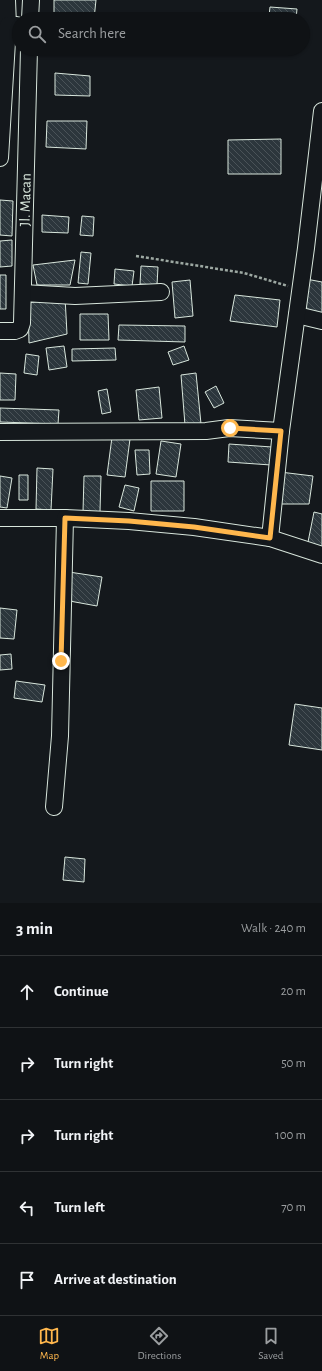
<!DOCTYPE html>
<html lang="en">
<head>
<meta charset="utf-8">
<style>
	body { margin:0; font-family:"Alegreya Sans",sans-serif; background:#181b1e; color:#f1f3f6 }
	.stop { position:absolute; width:12px; height:12px; margin:-9px; border:3px solid #ffb74d; border-radius:50%; background:#fff }
	.stop.end { background:#ffb74d; border-color:#fff; box-shadow:0 1px 4px #0008 }
	.list { margin:0; padding:0; list-style:none }
	h2 { display:flex; justify-content:space-between; align-items:center; height:52px; margin:0; padding:0 16px; font-size:17px }
	h2 small { font-size:13px; font-weight:400; color:#9b9ea0 }
	.list li { display:grid; grid-template-columns:26px 1fr auto; gap:12px; align-items:center; box-sizing:border-box; height:72px; padding:0 16px; border-top:1px solid #2f3234 }
	.list b { display:block; font-size:15px; white-space:nowrap }
	.list em { font-size:13px; font-style:normal; color:#9b9ea0 }
	.icon { flex:none; width:22px; height:22px; fill:none; stroke:currentColor; stroke-width:2; stroke-linecap:round; stroke-linejoin:round }
	.map { position:relative; flex:none; width:322px; height:903px; overflow:hidden }
	.search { position:absolute; background:#0f1215; box-shadow:0 1px 3px #0004; left:12px; right:12px; top:12px; height:44px; display:flex; align-items:center; gap:10px; box-sizing:border-box; padding:0 14px; border-radius:22px; color:#9b9ea0; font-size:15px }
	.sheet { height:412px; background:#0f1215 }
	nav { display:flex; justify-content:space-around; align-items:center; box-sizing:border-box; height:56px; border-top:1px solid #2f3234; background:#0f1215; font-size:11px; color:#9b9ea0 }
	nav a { display:grid; justify-items:center; gap:2px }
	nav .on { color:#ffb74d }
	.map>svg:first-child { display:block }
</style>
</head>
<body>
<div class="map">
<svg width="322" height="903" viewBox="0 0 322 903">
	<defs>
		<pattern id="building-back-hatch" width="6" height="6" patternUnits="userSpaceOnUse"><rect width="6" height="6" fill="#2c363c"/><path d="M-1 5l2 2M0 0l6 6M5-1l2 2" fill="none" stroke="#4a5358"/></pattern>
	</defs>
	<rect width="100%" height="100%" fill="#14181c"/>
	<path fill="url(#building-back-hatch)" stroke="#d8e6dc" d="M54 0H96L94 19H54Z
		M270 7 297 9 296 19H251V15L269 16Z
		M249 49H272V53L249 51Z
		M55 73 90 76V96L55 95Z
		M47 121H87L86 149 46 147Z
		M281 139V174H228V140Z
		M0 200 13 201 12 236 0 235Z
		M42 215 69 217 68 233 42 232Z
		M82 216 94 217 93 236 80 235Z
		M12 240V266L0 267V241Z
		M81 252 91 253 88 284 78 283Z
		M75 260 70 285H37L33 265Z
		M141 266 158 267 157 285 140 284Z
		M115 269 134 271 132 286 114 284Z
		M0 275H6V309H0Z
		M306 279 322 282V316L303 314Z
		M190 280 193 316 175 318 172 282Z
		M235 295 280 300 277 327 230 321Z
		M65 297 67 334 29 343 28 303Z
		M80 314H108L109 340H80Z
		M119 325 185 326V342L118 340Z
		M64 346 67 367 49 370 46 348Z
		M184 346 189 360 173 365 168 352Z
		M115 348 116 360 72 361V349Z
		M26 354 39 356 37 375 24 373Z
		M0 373 16 374 15 400H0Z
		M196 373 201 424 185 425 181 375Z
		M216 386 224 403 214 408 205 392Z
		M159 387 162 418 139 420 136 390Z
		M107 389 111 412 102 414 98 391Z
		M0 408 59 410 58 424 0 422Z
		M112 437 130 439 125 477 107 475Z
		M161 441 181 444 176 477 156 474Z
		M229 444 272 447 271 465 228 462Z
		M135 450H149L150 474 137 475Z
		M37 468 53 469 51 510 36 509Z
		M280 472 313 476 309 504H275Z
		M19 475H28V500H19Z
		M0 476 12 478 7 508 0 507Z
		M84 476H101L100 512H83Z
		M151 481H184V511H151Z
		M125 485 139 488 134 511 119 507Z
		M314 512 322 514V548L307 547Z
		M69 572 102 577 97 606 64 600Z
		M0 608 17 610 14 639 0 638Z
		M11 654 12 669 0 670V655Z
		M16 681 45 685 42 702 14 698Z
		M295 704 322 708V750L289 745Z
		M65 857 85 859 84 882 63 880Z"/>
	<g fill="none" stroke-linecap="round" stroke-linejoin="round">
		<defs>
			<g id="minor">
				<path d="M7 0 8 25H17"/>
				<path d="M30 19 31 0"/>
				<path d="M0 158 8 25"/>
				<path d="M23 293 75 296 161 292"/>
				<path d="M297 315 322 321"/>
				<path id="s1" d="M0 331H15L20 329 22 323 29 49"/>
				<path d="M0 432 206 431 229 428 281 431"/>
				<path d="M0 518H65L129 521 194 527 270 538 322 555"/>
				<path d="M270 538 281 431 306 248 322 111"/>
				<path d="M54 807 60 736 65 518"/>
			</g>
		</defs>
		<use href="#minor" stroke="#d8e6dc" stroke-width="18"/>
		<path stroke="#9da8a2" stroke-width="2.5" stroke-dasharray="3 2" stroke-linecap="butt" d="M136 256 244 273 288 286"/>
		<use href="#minor" stroke="#14181c" stroke-width="16"/>
	</g>
	<g fill="none" stroke-linecap="round" stroke-linejoin="round">
		<path stroke="#ffb74d" stroke-width="5" d="M61 661 65 518 129 521 194 527 270 538 281 431 230 428"/>
	</g>
	<g text-anchor="middle" dominant-baseline="central" stroke-width="3" stroke-linejoin="round" paint-order="stroke">
		<g font-size="15" fill="#d8e6dc" stroke="#14181c">
			<text stroke="none"><textPath href="#s1" startOffset="150">Jl. Macan</textPath></text>
		</g>
	</g>
</svg>
<div class="stop" style="left:230px;top:428px"></div>
<div class="stop end" style="left:61px;top:661px"></div>
<div class="search"><svg class="icon" aria-label="search" viewBox="0 0 24 24"><circle cx="10" cy="10" r="6"/><path d="M15 15l6 6"/></svg>Search here</div>
</div>
<section class="sheet">
<h2>3 min<small>Walk · 240 m</small></h2>
<ul class="list">
<li><svg class="icon" aria-label="ahead" viewBox="0 0 24 24"><path d="M12 20V5M6 11l6-6 6 6"/></svg><div><b>Continue</b></div><em>20 m</em></li>
<li><svg class="icon" aria-label="right" viewBox="0 0 24 24"><path d="M7 20v-9h11M14 6l5 5-5 5"/></svg><div><b>Turn right</b></div><em>50 m</em></li>
<li><svg class="icon" aria-label="right" viewBox="0 0 24 24"><path d="M7 20v-9h11M14 6l5 5-5 5"/></svg><div><b>Turn right</b></div><em>100 m</em></li>
<li><svg class="icon" aria-label="left" viewBox="0 0 24 24"><path d="M17 20v-9H6M10 6l-5 5 5 5"/></svg><div><b>Turn left</b></div><em>70 m</em></li>
<li><svg class="icon" aria-label="arrive" viewBox="0 0 24 24"><path d="M6 21V4h12l-3 4 3 4H6"/></svg><div><b>Arrive at destination</b></div></li>
</ul>
</section>
<nav>
<a class="on"><svg class="icon" aria-label="map" viewBox="0 0 24 24"><path d="M3 6l6-2 6 2 6-2v14l-6 2-6-2-6 2zM9 4v14M15 6v14"/></svg>Map</a>
<a><svg class="icon" aria-label="directions" viewBox="0 0 24 24"><path d="M12 3l9 9-9 9-9-9zM9 14v-3h6M13 9l2 2-2 2"/></svg>Directions</a>
<a><svg class="icon" aria-label="saved" viewBox="0 0 24 24"><path d="M7 4h10v16l-5-4-5 4z"/></svg>Saved</a>
</nav>
</body>
</html>
